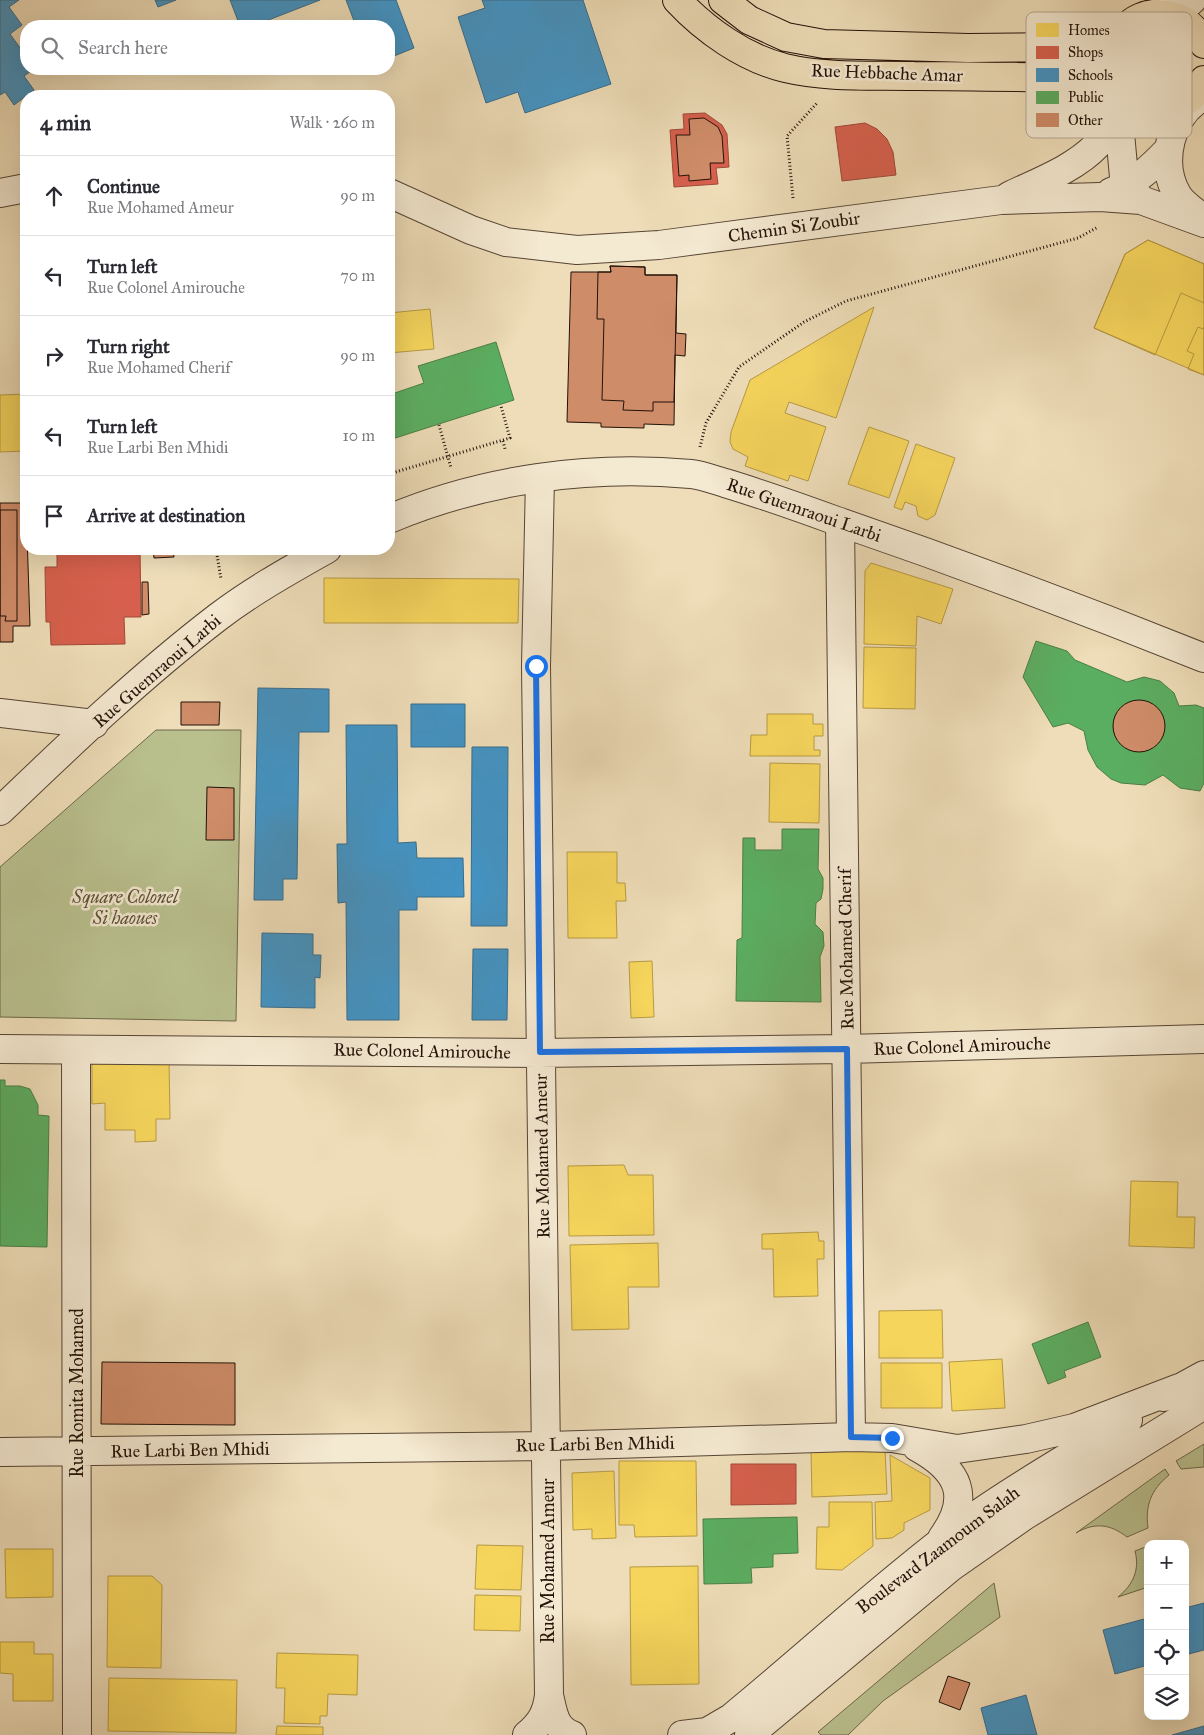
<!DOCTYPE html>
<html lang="en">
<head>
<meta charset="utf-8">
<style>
	body { margin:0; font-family:"IM FELL Great Primer",serif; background:#f7f7f7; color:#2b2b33 }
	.controls { position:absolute; right:15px; bottom:15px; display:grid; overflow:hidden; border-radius:10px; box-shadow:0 5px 20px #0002 }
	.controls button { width:45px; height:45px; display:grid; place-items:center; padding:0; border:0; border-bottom:1px solid #e1e1e2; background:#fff; color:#2b2b33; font:25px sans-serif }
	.stop { position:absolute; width:15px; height:15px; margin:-11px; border:4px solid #1a73e8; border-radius:50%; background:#fff }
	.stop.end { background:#1a73e8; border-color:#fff; box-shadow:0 1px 5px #0008 }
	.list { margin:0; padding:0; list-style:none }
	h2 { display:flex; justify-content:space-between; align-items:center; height:65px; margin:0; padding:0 20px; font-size:21px }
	h2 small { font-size:16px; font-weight:400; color:#7c7c81 }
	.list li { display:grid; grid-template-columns:32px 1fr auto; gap:15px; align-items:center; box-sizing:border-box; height:80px; padding:0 20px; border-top:1px solid #e1e1e2 }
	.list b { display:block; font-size:19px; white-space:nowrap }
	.list p { margin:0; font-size:16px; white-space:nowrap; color:#7c7c81 }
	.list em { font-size:16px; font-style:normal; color:#7c7c81 }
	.icon { flex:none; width:28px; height:28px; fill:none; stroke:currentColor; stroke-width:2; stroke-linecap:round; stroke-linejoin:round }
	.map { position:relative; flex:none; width:1204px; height:1735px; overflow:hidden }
	.search { position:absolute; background:#fff; box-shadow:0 5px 20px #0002; left:20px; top:20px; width:375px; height:55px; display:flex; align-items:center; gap:12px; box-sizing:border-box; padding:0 18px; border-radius:20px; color:#7c7c81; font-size:19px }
	.panel { position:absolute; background:#fff; box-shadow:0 5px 20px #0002; left:20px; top:90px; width:375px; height:465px; border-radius:20px }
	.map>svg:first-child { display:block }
</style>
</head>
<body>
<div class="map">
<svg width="1204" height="1735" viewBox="0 0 1204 1735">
	<rect width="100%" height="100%" fill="#eeddb8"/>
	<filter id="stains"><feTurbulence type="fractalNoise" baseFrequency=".004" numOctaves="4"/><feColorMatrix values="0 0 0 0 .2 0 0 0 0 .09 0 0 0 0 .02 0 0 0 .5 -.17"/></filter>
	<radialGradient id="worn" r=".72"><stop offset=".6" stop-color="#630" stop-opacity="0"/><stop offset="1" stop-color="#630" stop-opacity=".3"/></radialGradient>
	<path fill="#b9c08e" stroke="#6e684b" d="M156 730H241L236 1021 0 1017V867Z
		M1204 1444V1467L1181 1469 1176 1461Z
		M1165 1469 1169 1475C1151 1490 1145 1505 1148 1528L1127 1537C1110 1524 1095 1522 1076 1533Z
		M1148 1546V1587L1118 1597C1133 1585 1140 1570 1135 1551Z
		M994 1583 1000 1617 883 1701 848 1735H821L818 1732Z"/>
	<path fill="#f6d55c" stroke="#b79a43" d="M1148 240 1204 264V375L1094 328 1125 254Z
		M1148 240 1204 264V303L1181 293 1155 355 1094 328 1125 254Z
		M874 307 836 418 789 402 785 413 826 427 808 481 790 475 788 481 745 466 748 457 733 449 730 442 731 432 750 380Z
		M430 309 434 349 389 353V313Z
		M1198 327 1203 329 1204 327V375L1188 369 1194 354 1187 351Z
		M26 394V451L0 452V395Z
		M869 427 909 441 889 498 848 484Z
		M916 444 955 458 935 515 927 520 918 516 916 506 905 502 902 510 894 507Z
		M871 563 953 589 941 624 917 616 916 646 864 644 865 571Z
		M324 578 519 579 518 623H324Z
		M864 647 916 648 915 709 863 708Z
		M767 714H813V724H823V736H814V750H820V756H750L751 735H767Z
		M770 763 820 764 819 823 769 822Z
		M567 852H617V883H625L626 901H616L617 938H568Z
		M652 961 654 1017 631 1018 629 962Z
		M169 1061 170 1119H156V1141L135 1142V1130H105V1103L92 1104V1062Z
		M624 1165 628 1175H653L654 1235 569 1236 568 1166Z
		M1131 1181 1178 1182 1177 1217H1195L1194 1248 1129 1246Z
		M818 1232 819 1241H824V1259H817L818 1296 774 1297 773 1249H762V1234Z
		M658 1243 659 1287H628L629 1329 572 1330 570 1245Z
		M942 1310 943 1358H879V1311Z
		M1002 1359 1005 1408 952 1411 949 1362Z
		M881 1363H942V1408H881Z
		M885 1449 887 1494 812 1497 811 1451Z
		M890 1455 930 1478V1510L904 1523V1530L892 1538 876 1539 875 1502 892 1501Z
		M619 1461H696L697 1536 635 1537 634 1525H619Z
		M614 1471 616 1538 592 1539V1529L573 1530 572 1473Z
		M829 1502H872L873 1546 842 1570 816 1569 817 1527H829Z
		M477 1545 523 1546 521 1590 475 1589Z
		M5 1549H53V1597L6 1598Z
		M698 1566 699 1684 631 1685 630 1567Z
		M108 1576H152L162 1585 161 1668 107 1667Z
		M475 1595 521 1596 520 1631 474 1630Z
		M0 1642H34V1654H53V1701H13V1674L0 1673Z
		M277 1653 358 1655 357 1695 328 1694 327 1716H320V1724L284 1723 285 1688H276Z
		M109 1678 237 1680 236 1733 108 1731Z
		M277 1726 323 1727V1735H276Z"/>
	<path fill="#d6604d" stroke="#a04838" d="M705 113 722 125 727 134 729 167 716 168 718 184 674 187 670 130 684 129 683 114Z
		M865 123 877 129 887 139 893 152 896 175 842 181 835 127Z
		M57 549H140L141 617H124L125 644 51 645 50 622H46L45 567H57Z
		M731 1464H796V1504L731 1505Z"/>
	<path fill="#4393c3" stroke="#396c8b" d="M0 0H19L9 7 22 25 10 34 26 56V69H34L24 76 34 90 14 105 5 92 0 95Z
		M155 0H176L158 7Z
		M230 0H320L253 26H240Z
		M346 0H396L414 48 389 58V26H356Z
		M482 0H583L611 84 525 113 518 92 486 103 458 17 485 8Z
		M258 688 329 689V732H299L297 879H283V900H254Z
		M411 704H465V747H411Z
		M346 725H397L398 843 416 842 417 858H463L464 897H417V910H399V1020H347L346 902 338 903 337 844H347Z
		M472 747H508L507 926H471Z
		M262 933 313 934V955H321L320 978 315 977V1008L261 1007Z
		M473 949H508L507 1020H472Z
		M1204 1603V1650L1185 1655V1608Z
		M1148 1618V1665L1115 1674 1103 1630Z
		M1026 1695 1037 1735H988L981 1708Z
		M1204 1726V1735H1172Z"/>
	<path fill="#5aae61" stroke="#4a7f46" d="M496 342 514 400 389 440V395L424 383 418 366Z
		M1036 641 1067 651 1075 660 1127 682 1144 677 1160 681 1174 693 1179 706 1196 705 1204 708V783L1200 791 1180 788 1163 775 1145 785 1121 783 1111 779 1097 767 1088 750 1084 731 1068 723 1053 727 1023 677Z
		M782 829H819L818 869 823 878V889L821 899 816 903 815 924 823 932 824 946 820 957 821 1002 736 1001 737 940 742 938 743 838H755V850H782Z
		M0 1080H5V1086H20L30 1089 38 1105V1115L49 1116 47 1247 0 1246Z
		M1088 1322 1101 1357 1064 1371 1066 1377 1048 1384 1032 1344Z
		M797 1517 798 1553 773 1554V1567L751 1568 752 1583 704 1584 703 1519Z"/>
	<path fill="#cf8c69" stroke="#231108" d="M704 118 718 127 722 136 724 163H710L711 179 689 181V175L679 176 676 135H690L689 119Z
		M610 266 645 267V275H677L676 333 686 334 685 356 675 355 674 425 644 424V428L601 427V423L567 422 571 272H611Z
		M610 266 645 267V275H677L674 402H653V411L623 410 624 401 602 400 604 319H597L598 272H611Z
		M0 503H26L30 626H13V642H0Z
		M0 510H17V621H5L6 616H0Z
		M153 549H173L174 557 154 558Z
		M142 582H148L149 614 142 615Z
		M1113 726a26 26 0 1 1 52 0a26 26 0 1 1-52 0Z
		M181 702H220L219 725H181Z
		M207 787 234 788V840H206Z
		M102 1362 235 1363V1425L101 1424Z
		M948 1676 970 1683 960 1710 939 1702Z"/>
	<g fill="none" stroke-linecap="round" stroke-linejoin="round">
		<defs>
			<path id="minor" d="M1155 14 1184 7 1192 0
				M1114 106 1119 122 1124 177 1141 200
				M1111 192C1135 183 1151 168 1169 149
				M0 193 26 188
				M389 193 471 230 506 242 577 250 659 245 1001 200 1100 197 1141 200 1204 223
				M1009 196C1038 182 1074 169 1097 145 1110 131 1116 110 1123 93
				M1201 217C1194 211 1183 204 1178 196 1158 163 1170 114 1204 96
				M540 478 536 666 549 1695C553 1712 554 1728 572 1735
				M389 519C484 479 589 465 691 474 702 475 714 480 725 483 762 494 798 507 834 520 959 563 1082 609 1204 658
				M840 522 851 1437
				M0 713 94 724
				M0 811C70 744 141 676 218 617 252 591 290 570 327 549
				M0 1049 539 1053 847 1049 1204 1039
				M76 1051 77 1735
				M1164 1397 1204 1375
				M917 1447C959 1470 972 1497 942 1538
				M0 1452 548 1446 851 1437 892 1438 957 1449 1026 1439 1074 1428 1179 1388
				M527 1735C541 1723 547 1713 549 1695
				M682 1735 707 1732 731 1718C809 1654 883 1585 964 1524 1016 1486 1073 1455 1128 1420
				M749 1735 951 1567 1024 1516 1204 1405"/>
			<path id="major" d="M677 0C705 30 744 58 785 68 827 78 871 75 914 76 965 76 1015 77 1066 78L1095 80 1118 86
				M723 0 749 20 786 37 824 44 968 48 1079 47 1100 44 1127 26
				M1204 44C1194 25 1181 15 1159 14 1147 13 1133 19 1125 29 1078 84 1167 148 1204 80"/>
		</defs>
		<use href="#minor" stroke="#564434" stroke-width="30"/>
		<use href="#major" stroke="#231108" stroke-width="30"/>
		<path stroke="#231108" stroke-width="3" stroke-dasharray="1 2.5" stroke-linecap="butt" d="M793 198 787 136 818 102
			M439 425 451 468
			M503 441 505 449
			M700 447 706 423 739 367 804 322 846 301 1078 238 1098 227
			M389 474 510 438 501 406
			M216 549 221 579"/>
		<use href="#minor" stroke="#f4e9d1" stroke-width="28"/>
		<use href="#major" stroke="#eeddb8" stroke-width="28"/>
	</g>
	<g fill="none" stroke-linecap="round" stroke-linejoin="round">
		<path stroke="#1a73e8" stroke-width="6" d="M536 666 540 1052 847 1049 851 1437 892 1438"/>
	</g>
	<g text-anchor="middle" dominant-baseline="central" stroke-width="5" stroke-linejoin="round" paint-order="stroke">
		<g font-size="18" fill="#231108" stroke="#f4e9d1">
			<text transform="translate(887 73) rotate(2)">Rue Hebbache Amar</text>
			<text transform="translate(794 227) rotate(-8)">Chemin Si Zoubir</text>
			<text transform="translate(804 510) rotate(19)">Rue Guemraoui Larbi</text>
			<text transform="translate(157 671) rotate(-41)">Rue Guemraoui Larbi</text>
			<text transform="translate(846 949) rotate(-91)">Rue Mohamed Cherif</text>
			<text transform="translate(962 1046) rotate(-2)">Rue Colonel Amirouche</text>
			<text transform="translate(422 1051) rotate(1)">Rue Colonel Amirouche</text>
			<text transform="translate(542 1156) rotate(-91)">Rue Mohamed Ameur</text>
			<text transform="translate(77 1393) rotate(-90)">Rue Romita Mohamed</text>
			<text transform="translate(595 1444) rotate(-1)">Rue Larbi Ben Mhidi</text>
			<text transform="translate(190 1450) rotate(-1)">Rue Larbi Ben Mhidi</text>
			<text transform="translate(938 1550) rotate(-37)">Boulevard Zaamoum Salah</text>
			<text transform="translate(548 1561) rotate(-90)">Rue Mohamed Ameur</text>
		</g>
		<g font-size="18" font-style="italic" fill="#584e37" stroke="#f4e9d1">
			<text x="125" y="897">Square Colonel<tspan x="125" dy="21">Si haoues</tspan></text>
		</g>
	</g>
	<rect x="1026" y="12" width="166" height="126" rx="8" fill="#f4e9d1" stroke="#b5a895" stroke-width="1"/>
	<rect x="1036" y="23" width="23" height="14" fill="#f6d55c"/>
	<rect x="1036" y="46" width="23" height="13" fill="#d6604d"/>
	<rect x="1036" y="68" width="23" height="14" fill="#4393c3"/>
	<rect x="1036" y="91" width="23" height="13" fill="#5aae61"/>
	<rect x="1036" y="113" width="23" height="14" fill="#cf8c69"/>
	<g font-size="14" fill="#231108">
		<text x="1068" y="35">Homes</text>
		<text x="1068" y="57">Shops</text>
		<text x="1068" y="80">Schools</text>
		<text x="1068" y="102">Public</text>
		<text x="1068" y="125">Other</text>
	</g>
	<rect width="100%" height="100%" filter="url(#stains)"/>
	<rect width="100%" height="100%" fill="url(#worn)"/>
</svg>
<div class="controls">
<button>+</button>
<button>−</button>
<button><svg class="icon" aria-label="locate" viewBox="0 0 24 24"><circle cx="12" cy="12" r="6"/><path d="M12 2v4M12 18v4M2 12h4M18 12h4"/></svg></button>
<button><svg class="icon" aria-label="layers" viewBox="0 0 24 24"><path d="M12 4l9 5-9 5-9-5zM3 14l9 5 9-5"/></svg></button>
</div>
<div class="stop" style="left:536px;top:666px"></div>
<div class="stop end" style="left:892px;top:1438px"></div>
<div class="search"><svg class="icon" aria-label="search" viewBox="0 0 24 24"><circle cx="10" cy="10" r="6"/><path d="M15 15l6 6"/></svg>Search here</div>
<section class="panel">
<h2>4 min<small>Walk · 260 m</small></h2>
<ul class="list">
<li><svg class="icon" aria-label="ahead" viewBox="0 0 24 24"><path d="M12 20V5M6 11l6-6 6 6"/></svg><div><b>Continue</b><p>Rue Mohamed Ameur</p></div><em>90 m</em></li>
<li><svg class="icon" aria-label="left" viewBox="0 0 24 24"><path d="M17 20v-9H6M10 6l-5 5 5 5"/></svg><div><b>Turn left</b><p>Rue Colonel Amirouche</p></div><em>70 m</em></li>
<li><svg class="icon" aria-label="right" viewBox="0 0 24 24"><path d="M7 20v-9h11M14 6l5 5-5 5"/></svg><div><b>Turn right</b><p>Rue Mohamed Cherif</p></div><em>90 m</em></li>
<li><svg class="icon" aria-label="left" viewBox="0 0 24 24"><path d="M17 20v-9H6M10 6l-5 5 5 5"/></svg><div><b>Turn left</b><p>Rue Larbi Ben Mhidi</p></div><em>10 m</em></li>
<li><svg class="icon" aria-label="arrive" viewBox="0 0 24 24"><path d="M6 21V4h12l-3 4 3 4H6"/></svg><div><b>Arrive at destination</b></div></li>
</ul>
</section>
</div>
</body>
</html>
